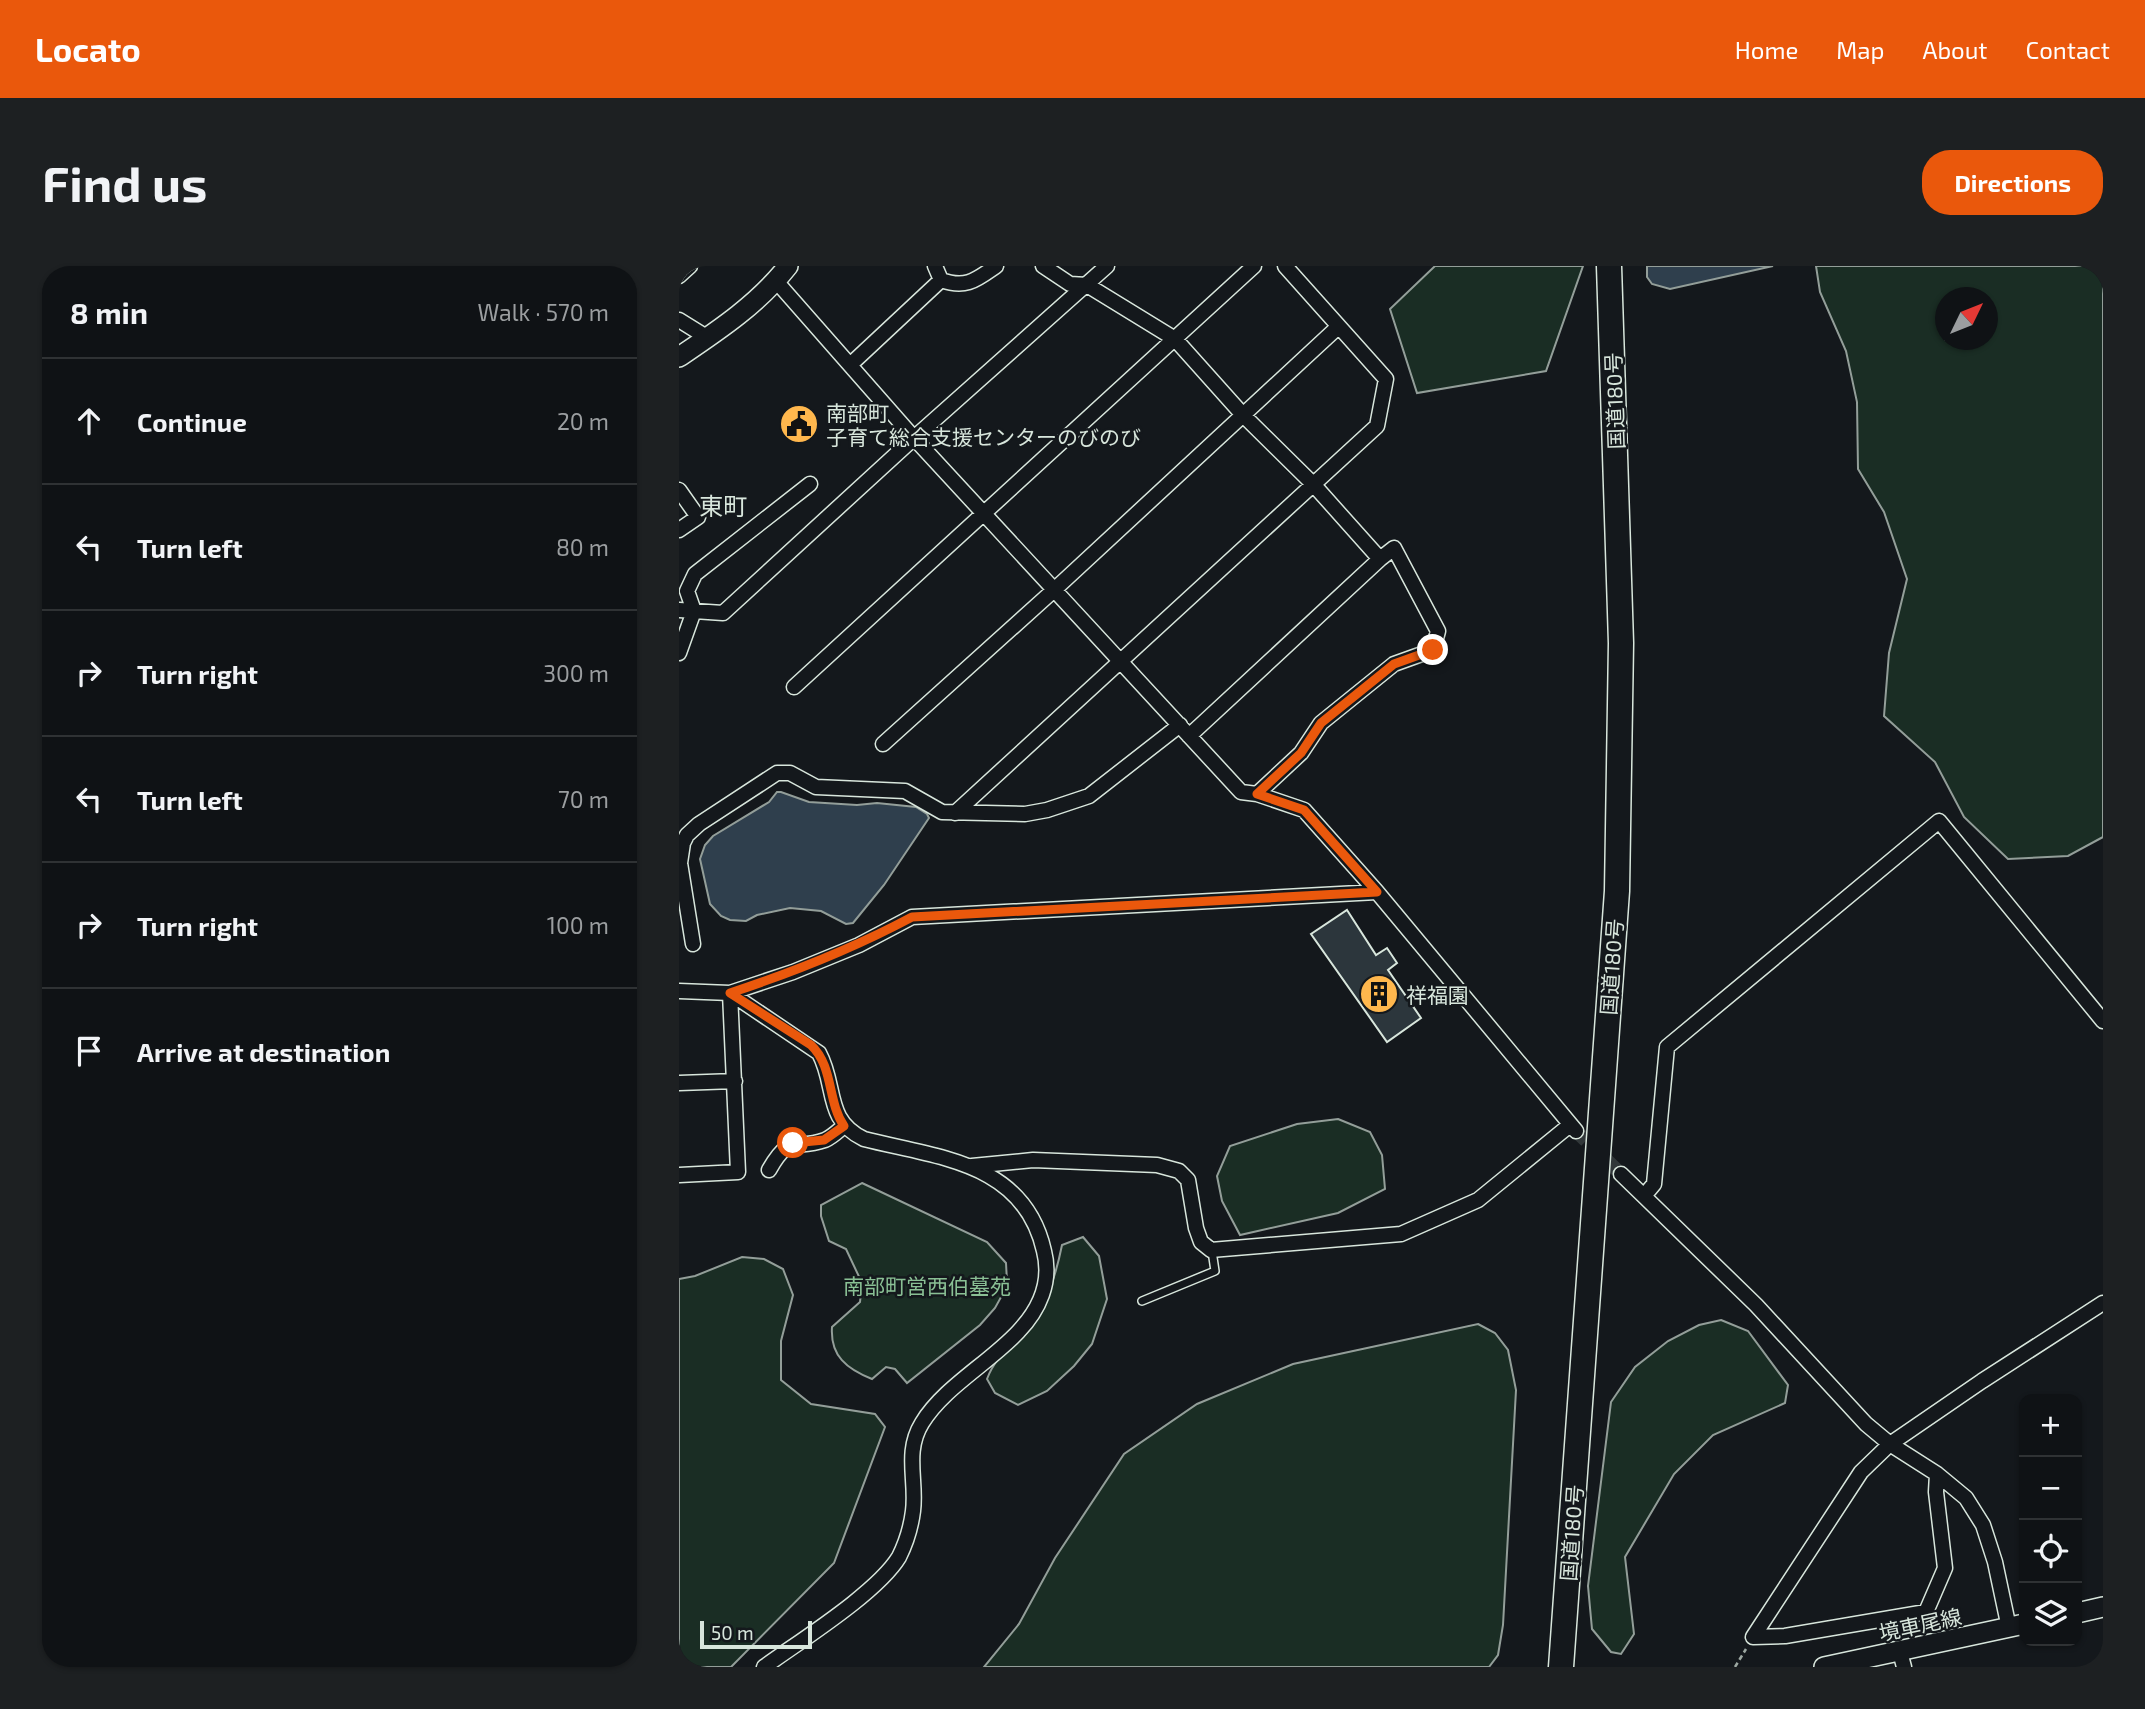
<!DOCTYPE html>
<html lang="en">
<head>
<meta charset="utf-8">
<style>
	body { margin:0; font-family:"Exo 2","Noto Sans JP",sans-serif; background:#1d2022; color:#f1f3f6 }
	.controls { position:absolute; right:21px; bottom:21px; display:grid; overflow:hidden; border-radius:14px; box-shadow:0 2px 5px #0004 }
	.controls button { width:63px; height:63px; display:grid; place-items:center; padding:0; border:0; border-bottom:2px solid #2f3234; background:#0f1215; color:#f1f3f6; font:35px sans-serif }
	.compass { position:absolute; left:1256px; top:21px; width:63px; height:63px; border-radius:50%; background:#0f1215; box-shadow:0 2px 5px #0004; rotate:47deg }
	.scale { position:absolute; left:21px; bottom:18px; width:112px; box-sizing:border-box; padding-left:7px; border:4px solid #d8e6dc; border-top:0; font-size:19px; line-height:24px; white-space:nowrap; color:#d8e6dc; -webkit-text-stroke:5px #14181c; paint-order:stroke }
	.stop { position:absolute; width:21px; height:21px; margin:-16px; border:5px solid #ea580c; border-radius:50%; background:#fff }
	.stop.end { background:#ea580c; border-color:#fff; box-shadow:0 2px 7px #0008 }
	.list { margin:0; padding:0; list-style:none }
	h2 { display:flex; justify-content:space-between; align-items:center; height:91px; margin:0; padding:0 28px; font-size:30px }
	h2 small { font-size:23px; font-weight:400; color:#9b9ea0 }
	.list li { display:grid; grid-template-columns:46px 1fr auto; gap:21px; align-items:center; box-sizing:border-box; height:126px; padding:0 28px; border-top:2px solid #2f3234 }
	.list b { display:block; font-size:26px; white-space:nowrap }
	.list em { font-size:23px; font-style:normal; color:#9b9ea0 }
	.icon { flex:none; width:38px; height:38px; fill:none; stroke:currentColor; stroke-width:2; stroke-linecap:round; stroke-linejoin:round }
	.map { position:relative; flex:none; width:1424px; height:1401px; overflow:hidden; border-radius:28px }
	header { display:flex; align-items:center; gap:42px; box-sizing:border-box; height:98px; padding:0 35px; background:#ea580c; color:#fff }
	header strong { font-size:33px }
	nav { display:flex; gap:38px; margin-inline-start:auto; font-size:24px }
	.intro { display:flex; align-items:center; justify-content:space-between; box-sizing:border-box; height:168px; padding:0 42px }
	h1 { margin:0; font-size:49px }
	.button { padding:18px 32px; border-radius:28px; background:#ea580c; color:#fff; font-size:24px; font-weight:700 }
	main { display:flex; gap:42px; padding:0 42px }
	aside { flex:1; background:#0f1215; border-radius:28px; box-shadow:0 2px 5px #0004 }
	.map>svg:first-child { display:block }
</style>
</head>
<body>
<header>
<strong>Locato</strong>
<nav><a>Home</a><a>Map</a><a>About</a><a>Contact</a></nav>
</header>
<div class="intro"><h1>Find us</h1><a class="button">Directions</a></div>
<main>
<aside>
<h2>8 min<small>Walk · 570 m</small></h2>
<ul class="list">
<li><svg class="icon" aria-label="ahead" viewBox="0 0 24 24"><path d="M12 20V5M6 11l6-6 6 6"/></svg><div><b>Continue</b></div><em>20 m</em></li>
<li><svg class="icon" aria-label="left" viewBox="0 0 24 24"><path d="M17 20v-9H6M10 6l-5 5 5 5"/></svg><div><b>Turn left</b></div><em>80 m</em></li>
<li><svg class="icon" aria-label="right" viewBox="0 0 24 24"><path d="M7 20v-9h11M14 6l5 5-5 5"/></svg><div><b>Turn right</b></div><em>300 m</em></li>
<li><svg class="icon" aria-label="left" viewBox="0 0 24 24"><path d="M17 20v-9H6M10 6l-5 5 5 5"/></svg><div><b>Turn left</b></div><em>70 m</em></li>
<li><svg class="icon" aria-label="right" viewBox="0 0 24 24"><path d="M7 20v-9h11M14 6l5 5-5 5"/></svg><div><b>Turn right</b></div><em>100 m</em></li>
<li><svg class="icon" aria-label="arrive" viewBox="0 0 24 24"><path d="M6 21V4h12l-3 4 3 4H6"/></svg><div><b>Arrive at destination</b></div></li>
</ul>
</aside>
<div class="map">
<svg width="1424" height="1401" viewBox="0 0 1424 1401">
	<rect width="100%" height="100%" fill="#14181c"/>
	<path fill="#1a2d24" stroke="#939e99" stroke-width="2" fill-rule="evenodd" d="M756 0H904L867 105 738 127 711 43Z
		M1137 0H1424V571L1389 590 1329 593 1285 551 1256 496 1205 450 1210 387 1228 313 1205 246 1179 203 1178 136 1167 85 1141 26ZM1266 32H1308V74H1266Z
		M659 853 691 866 703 889 706 923 659 947 561 969 543 935 538 910 551 880 618 858Z
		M183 917 308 976 327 997 328 1016 326 1024 316 1042 301 1059 228 1117 216 1103 207 1101 193 1113C168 1103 151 1090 153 1061L181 1036 183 1017 167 983 150 975 142 950V939Z
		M404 971 420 990 428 1033 413 1078 395 1100 368 1125 339 1139 316 1127 308 1113C319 1084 334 1086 349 1065 368 1039 377 1009 383 979Z
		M63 991 85 993 104 1003 114 1029 102 1075V1114L132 1138 196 1148 206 1161 155 1297 52 1401H0V1013L16 1010Z
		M1042 1054 1069 1065 1109 1119 1106 1137 1034 1169 995 1208 946 1291 955 1368 942 1388 932 1386 913 1363 909 1320 932 1136 956 1101 989 1075 1020 1059Z
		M799 1058 816 1067 829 1084 837 1124 824 1359 819 1389 810 1401H305L340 1358 376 1292 445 1188 518 1138 614 1098Z"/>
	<path fill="#2f3f4d" stroke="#939e99" stroke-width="2" d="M968 0H1094L991 23 973 18 968 11Z
		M98 526H102L130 536 178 539 198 537 237 541 248 548 250 552 205 619 174 657 167 658 142 645 111 642 78 649 67 655 51 654 42 650 31 638 21 593 26 579 34 570 90 536Z"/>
	<path fill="#2c363c" stroke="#d8e6dc" stroke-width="2" d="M668 644 697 689 708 682 718 697 709 704 742 752 708 776 632 668Z"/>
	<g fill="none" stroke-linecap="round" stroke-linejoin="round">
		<path stroke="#313739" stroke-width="14" stroke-dasharray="14 7" stroke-linecap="butt" d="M897 865 942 908"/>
		<defs>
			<path id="lane" d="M463 1035 536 1005 533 985"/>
			<path id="street" d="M256 0 262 14C287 23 297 14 317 0
				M364 0 391 18 408 19 496 73 564 149 634 218 701 293 715 282 759 365 754 384 715 398 642 457 622 487 578 528
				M0 10 11 0
				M97 15 235 172 562 526 578 528 625 544 698 626 897 865
				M0 54 29 72
				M171 99 262 14
				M0 224 19 251 0 264
				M0 344 44 347 235 172 428 0
				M0 387 15 345 8 325 16 308 131 218
				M115 421 575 0
				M510 470 701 293
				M204 478 375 324 659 61
				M276 547 698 160 707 113 606 0
				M14 678 1 597 4 577 8 569 20 558 98 507H111L137 521 226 525 263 546 346 548 368 544 410 530 501 459
				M0 725 51 727 114 706 180 679 233 651 698 626
				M51 727 140 787C158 820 145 854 185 873 260 892 345 896 365 985 373 1016 360 1044 339 1066 310 1097 264 1122 243 1157 225 1186 238 1215 234 1245 232 1261 227 1277 220 1291 198 1327 121 1375 85 1401
				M0 817 56 815
				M293 900 354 894 478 899 500 905 509 914 517 962 522 976 532 984 722 968 799 934 891 859
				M90 904C111 867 115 885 146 874 153 871 159 865 165 860
				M942 908 1077 1039 1187 1158 1211 1178 1258 1208 1287 1232 1304 1259 1316 1296 1330 1362
				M0 909 59 906 51 727
				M965 930 975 918 988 781 1260 555 1424 755
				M1074 1371 1182 1206 1211 1178 1303 1115 1424 1037
				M1074 1371 1106 1370 1247 1346 1266 1302 1257 1226 1258 1208
				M1221 1386 1225 1401"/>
			<path id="secondary" d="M0 91C40 64 79 38 109 0
				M1398 1347 1424 1341
				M1145 1401 1345 1358"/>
			<path id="highway" d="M882 1401 938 625 942 377 930 0"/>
		</defs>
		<use href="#lane" stroke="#d8e6dc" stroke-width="10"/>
		<use href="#street" stroke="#d8e6dc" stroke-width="17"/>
		<use href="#secondary" stroke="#d8e6dc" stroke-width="22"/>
		<use href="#highway" stroke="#d8e6dc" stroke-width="27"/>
		<path stroke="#9da8a2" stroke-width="2.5" stroke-dasharray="5 3.5" stroke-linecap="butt" d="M1056 1401 1067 1383"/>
		<use href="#lane" stroke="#14181c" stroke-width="7"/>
		<use href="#street" stroke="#14181c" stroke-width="14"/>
		<use href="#secondary" stroke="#14181c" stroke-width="19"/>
		<use href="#highway" stroke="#14181c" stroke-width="24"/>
	</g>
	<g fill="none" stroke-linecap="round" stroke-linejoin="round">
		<path stroke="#ea580c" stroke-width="9" d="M114 877 145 874 165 860C148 835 155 801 132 779L51 727C115 706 173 683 233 651L698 626 625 544 578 528 622 487 642 457 715 398 754 384"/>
	</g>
	<defs>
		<symbol id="civic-disc" viewBox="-11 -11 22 22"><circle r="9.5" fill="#ffb74d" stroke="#14181c"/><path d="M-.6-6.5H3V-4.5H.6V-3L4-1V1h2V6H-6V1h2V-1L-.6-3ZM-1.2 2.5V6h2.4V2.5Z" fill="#111"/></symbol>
		<symbol id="building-disc" viewBox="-11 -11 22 22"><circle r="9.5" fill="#ffb74d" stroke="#14181c"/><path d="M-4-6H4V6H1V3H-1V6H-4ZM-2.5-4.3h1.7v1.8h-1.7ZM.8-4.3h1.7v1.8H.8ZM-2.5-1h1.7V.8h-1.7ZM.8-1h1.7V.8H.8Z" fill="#111"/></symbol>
	</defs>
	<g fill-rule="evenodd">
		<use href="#civic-disc" x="98" y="136" width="44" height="44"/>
		<use href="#building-disc" x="678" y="706" width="44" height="44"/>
	</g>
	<g text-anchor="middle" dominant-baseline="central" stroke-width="5" stroke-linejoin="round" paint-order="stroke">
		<g font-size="21" fill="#d8e6dc" stroke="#14181c">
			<text transform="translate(935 135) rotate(-92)">国道180号</text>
			<text transform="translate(932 701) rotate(-86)">国道180号</text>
			<text transform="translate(892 1267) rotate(-86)">国道180号</text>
			<text transform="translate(1241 1358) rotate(-12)">境車尾線</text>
		</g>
		<g font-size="21" fill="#d8e6dc" stroke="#14181c" text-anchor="start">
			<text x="147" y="146">南部町<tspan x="147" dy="24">子育て総合支援センターのびのび</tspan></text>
			<text x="727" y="728">祥福園</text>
		</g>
		<g font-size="21" fill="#8ac095" stroke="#14181c">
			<text x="248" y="1019">南部町営西伯墓苑</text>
		</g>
		<g font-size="24" fill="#d8e6dc" stroke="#14181c">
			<text x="44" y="239">東町</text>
		</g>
	</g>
</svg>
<div class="controls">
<button>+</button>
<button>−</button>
<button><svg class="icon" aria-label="locate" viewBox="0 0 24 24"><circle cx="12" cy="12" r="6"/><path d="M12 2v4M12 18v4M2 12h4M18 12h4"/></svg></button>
<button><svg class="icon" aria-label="layers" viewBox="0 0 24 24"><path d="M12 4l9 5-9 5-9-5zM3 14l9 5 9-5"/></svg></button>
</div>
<svg class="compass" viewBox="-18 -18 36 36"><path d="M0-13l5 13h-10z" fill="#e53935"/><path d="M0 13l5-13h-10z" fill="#9b9ea0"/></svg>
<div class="scale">50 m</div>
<div class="stop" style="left:114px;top:877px"></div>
<div class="stop end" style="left:754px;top:384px"></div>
</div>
</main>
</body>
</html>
